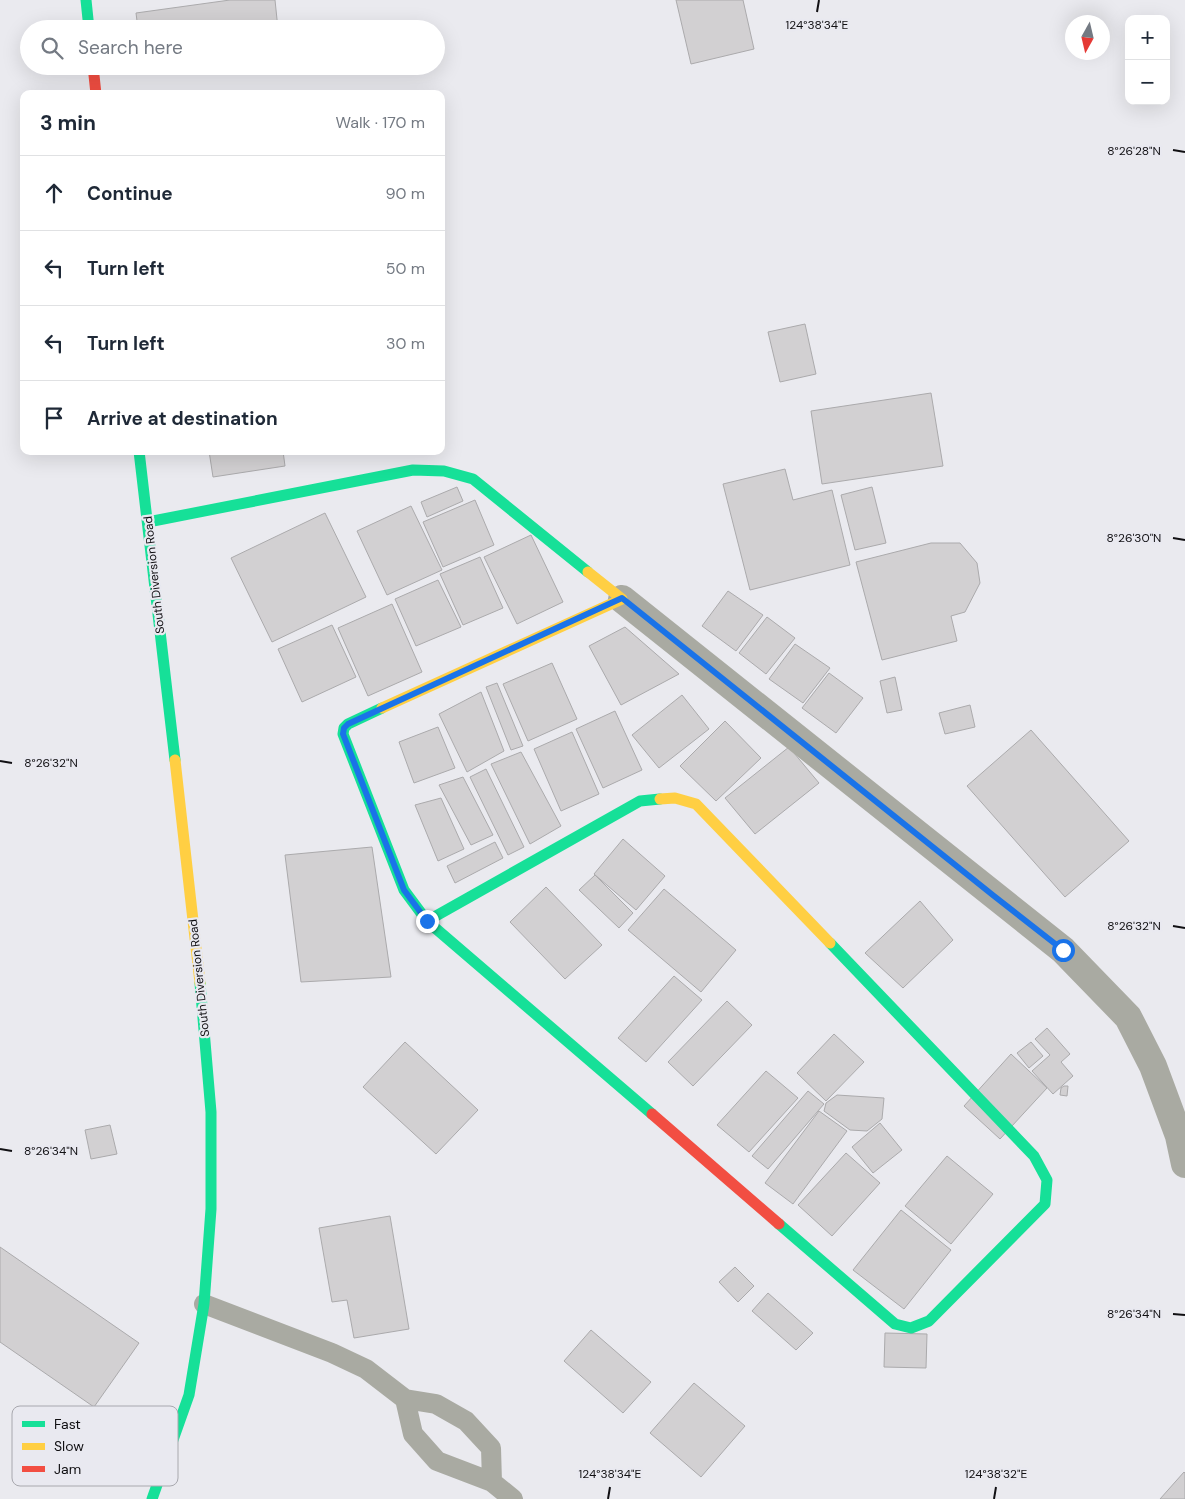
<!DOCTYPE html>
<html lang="en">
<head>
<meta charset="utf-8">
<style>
	body { margin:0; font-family:"DM Sans",sans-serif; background:#f6f6f7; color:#1f2937 }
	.controls { position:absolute; right:15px; top:15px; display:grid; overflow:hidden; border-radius:10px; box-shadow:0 5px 20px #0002 }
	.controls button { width:45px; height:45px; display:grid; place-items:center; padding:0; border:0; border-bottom:1px solid #e0e1e3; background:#fff; color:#1f2937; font:25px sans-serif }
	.compass { position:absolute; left:1065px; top:15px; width:45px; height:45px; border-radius:50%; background:#fff; box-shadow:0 5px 20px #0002; rotate:188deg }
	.stop { position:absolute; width:15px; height:15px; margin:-11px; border:4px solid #1a73e8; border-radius:50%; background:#fff }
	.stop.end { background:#1a73e8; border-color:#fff; box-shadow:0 1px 5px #0008 }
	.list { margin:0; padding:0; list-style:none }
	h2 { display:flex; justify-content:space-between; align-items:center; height:65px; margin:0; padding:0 20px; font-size:21px }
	h2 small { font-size:16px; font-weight:400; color:#747a83 }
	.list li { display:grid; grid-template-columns:32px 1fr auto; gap:15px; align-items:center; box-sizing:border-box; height:75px; padding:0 20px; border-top:1px solid #e0e1e3 }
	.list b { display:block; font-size:19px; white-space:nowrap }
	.list em { font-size:16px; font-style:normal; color:#747a83 }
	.icon { flex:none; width:28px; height:28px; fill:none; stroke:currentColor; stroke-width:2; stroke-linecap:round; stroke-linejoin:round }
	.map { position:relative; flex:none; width:1185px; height:1499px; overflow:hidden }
	.search { position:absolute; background:#fff; box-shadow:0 5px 20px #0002; left:20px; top:20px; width:425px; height:55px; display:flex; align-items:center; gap:12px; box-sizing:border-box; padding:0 18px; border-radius:28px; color:#747a83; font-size:19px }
	.panel { position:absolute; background:#fff; box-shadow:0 5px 20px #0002; left:20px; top:90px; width:425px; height:365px; border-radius:10px }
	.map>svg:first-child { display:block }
</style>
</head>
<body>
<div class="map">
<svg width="1185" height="1499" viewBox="0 0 1185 1499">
	<rect width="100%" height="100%" fill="#eaeaef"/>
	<path fill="#d2d0d2" stroke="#abaaac" d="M230 0H275L278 29H138L136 13Z
		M676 0H743L754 49 691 64Z
		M805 324 816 374 780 382 768 332Z
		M931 393 943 466 822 484 811 411Z
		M209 451H283L285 466 213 477Z
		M785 469 793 500 832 490 850 565 750 590 723 484Z
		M457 487 463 501 427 517 421 502Z
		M872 487 886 543 855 550 841 495Z
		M475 500 494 545 443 567 423 522Z
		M411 506 442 570 387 595 357 531Z
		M325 513 366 597 272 642 231 558Z
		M531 535 563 602 517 624 484 557Z
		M931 543H960L977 563 980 583 965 612 951 616 957 641 882 660 856 562Z
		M480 557 503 608 463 625 440 574Z
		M438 580 461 627 416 646 395 599Z
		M728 591 763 615 736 651 702 626Z
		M392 604 422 672 368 696 338 628Z
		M767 617 795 638 766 674 739 653Z
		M332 625 356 677 302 702 278 649Z
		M625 627 679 674 621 705 589 646Z
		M795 644 830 668 803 703 769 679Z
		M552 663 577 719 528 741 503 684Z
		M829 673 863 698 836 733 802 708Z
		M895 677 902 710 887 713 880 681Z
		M497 683 523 746 511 750 486 687Z
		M481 692 504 751 467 772 439 714Z
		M682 695 709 729 659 768 632 735Z
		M970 705 975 727 945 734 939 713Z
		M615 711 642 770 603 788 576 729Z
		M725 721 761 758 716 801 680 766Z
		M438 727 455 768 414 783 399 742Z
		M1031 730 1129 841 1065 897 967 786Z
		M572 732 599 794 561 811 534 749Z
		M789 747 819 783 755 834 725 798Z
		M521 752 561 826 530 844 491 764Z
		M486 769 524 847 508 855 470 777Z
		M463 777 493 835 471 845 439 785Z
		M441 798 464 849 438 861 415 805Z
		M623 839 665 876 636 910 594 874Z
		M495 842 503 858 455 883 447 866Z
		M372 847 391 977 301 982 285 855Z
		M595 875 633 913 619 928 579 890Z
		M546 887 602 945 565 979 510 922Z
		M664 889 736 950 701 992 628 930Z
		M920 901 953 940 903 988 865 953Z
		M674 976 702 1000 646 1062 618 1038Z
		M727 1001 752 1025 693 1086 668 1062Z
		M1047 1028 1070 1054 1061 1062 1073 1076 1053 1094 1032 1071 1050 1055 1035 1039Z
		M834 1034 864 1062 826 1101 797 1073Z
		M405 1042 478 1110 436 1154 363 1087Z
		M1031 1042 1043 1056 1029 1068 1017 1053Z
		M1011 1054 1047 1088 1000 1139 964 1106Z
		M766 1071 798 1098 749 1152 717 1125Z
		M1064 1086H1068L1067 1096 1060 1095 1061 1088Z
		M808 1091 824 1104 768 1169 752 1156Z
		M837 1095 884 1098 882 1119 867 1131 850 1130 824 1111 826 1103Z
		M819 1111 847 1131 793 1204 765 1183Z
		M880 1123 902 1150 873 1173 852 1147Z
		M110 1125 117 1154 91 1159 85 1130Z
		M846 1153 880 1183 832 1236 798 1205Z
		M947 1156 993 1194 951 1244 905 1206Z
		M901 1210 951 1250 904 1309 853 1270Z
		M390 1216 409 1329 354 1338 347 1300 332 1302 319 1228Z
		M0 1247 139 1343 94 1407 0 1342Z
		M735 1267 754 1286 738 1302 719 1282Z
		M768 1293 813 1333 796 1350 752 1311Z
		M591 1330 651 1382 623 1413 564 1361Z
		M885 1333 927 1334 926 1368 884 1367Z
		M694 1383 745 1426 701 1477 650 1433Z
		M1184 1472 1185 1473V1499H1160Z"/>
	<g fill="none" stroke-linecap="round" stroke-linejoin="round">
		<path stroke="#a9aaa2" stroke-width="20" d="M204 1304 332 1353 366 1369 405 1399 413 1434 437 1461 492 1482 513 1499
			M405 1399 436 1404 466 1421 491 1448 492 1482"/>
		<path stroke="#a9aaa2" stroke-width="28" d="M622 599 1063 950 1128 1017 1153 1066 1179 1136 1185 1164"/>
		<path stroke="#16e098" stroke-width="11" d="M86 0 89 29
			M139 451 175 760
			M148 522 413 470 444 471 473 479 588 572
			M382 708 348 724 344 728 343 734 404 890 427 921 652 1114
			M427 921 640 801 660 799
			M779 1224 895 1324 911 1328 929 1321 1045 1204 1047 1180 1034 1156 830 943
			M152 1499 189 1395 204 1304 211 1209V1112L200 983"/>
		<path stroke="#ffcf43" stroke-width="11" d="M382 708 622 599 588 572
			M175 760 200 983
			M660 799 675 798 696 804 830 943"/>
		<path stroke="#f24e42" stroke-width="11" d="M93 66 96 94
			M652 1114 779 1224"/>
	</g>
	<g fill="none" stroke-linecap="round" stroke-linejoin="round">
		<path stroke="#1a73e8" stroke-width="6" d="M427 921 404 890 343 734 344 728 348 724 622 598 994 896 1063 950"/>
	</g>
	<path fill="none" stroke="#111013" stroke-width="2" d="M817 12 819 0M1173 150 1185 152M1173 538 1185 540M0 761 12 763M1173 926 1185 928M0 1149 12 1151M1173 1314 1185 1315M608 1499 610 1487M994 1499 996 1487"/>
	<g text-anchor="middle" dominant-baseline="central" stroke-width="4.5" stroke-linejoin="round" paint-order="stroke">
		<g font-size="12" fill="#111013" stroke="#e9e9f0">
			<text transform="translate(154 575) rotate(-96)">South Diversion Road</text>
			<text transform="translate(199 978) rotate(-96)">South Diversion Road</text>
		</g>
	</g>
	<rect x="12" y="1406" width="166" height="80" rx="8" fill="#e9e9f0" stroke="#a8a8ae" stroke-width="1"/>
	<rect x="22" y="1421" width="23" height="6" fill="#16e098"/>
	<rect x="22" y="1443" width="23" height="7" fill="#ffcf43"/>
	<rect x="22" y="1466" width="23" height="6" fill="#f24e42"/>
	<g font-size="14" fill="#111013">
		<text x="54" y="1429">Fast</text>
		<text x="54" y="1451">Slow</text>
		<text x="54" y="1474">Jam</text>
	</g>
	<g font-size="12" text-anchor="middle" fill="#111013" stroke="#e9e9f0" stroke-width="4.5" stroke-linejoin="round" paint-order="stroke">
		<text x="817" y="29">124°38'34"E</text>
		<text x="1134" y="155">8°26'28"N</text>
		<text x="1134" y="542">8°26'30"N</text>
		<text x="51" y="767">8°26'32"N</text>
		<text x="1134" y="930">8°26'32"N</text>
		<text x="51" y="1155">8°26'34"N</text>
		<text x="1134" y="1318">8°26'34"N</text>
		<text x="610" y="1478">124°38'34"E</text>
		<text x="996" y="1478">124°38'32"E</text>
	</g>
</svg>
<div class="controls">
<button>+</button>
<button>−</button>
</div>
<svg class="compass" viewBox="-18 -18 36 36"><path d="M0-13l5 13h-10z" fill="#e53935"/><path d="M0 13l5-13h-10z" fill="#747a83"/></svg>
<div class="stop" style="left:1063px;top:950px"></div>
<div class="stop end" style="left:427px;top:921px"></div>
<div class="search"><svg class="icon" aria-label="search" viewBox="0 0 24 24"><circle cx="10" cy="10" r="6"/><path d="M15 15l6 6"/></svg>Search here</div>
<section class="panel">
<h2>3 min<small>Walk · 170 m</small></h2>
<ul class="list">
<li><svg class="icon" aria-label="ahead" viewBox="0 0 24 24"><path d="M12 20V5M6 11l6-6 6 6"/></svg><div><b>Continue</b></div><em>90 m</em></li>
<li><svg class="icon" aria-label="left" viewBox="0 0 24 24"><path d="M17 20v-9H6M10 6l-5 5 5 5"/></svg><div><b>Turn left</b></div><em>50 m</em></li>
<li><svg class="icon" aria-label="left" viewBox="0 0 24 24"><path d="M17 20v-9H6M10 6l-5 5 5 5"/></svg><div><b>Turn left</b></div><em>30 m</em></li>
<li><svg class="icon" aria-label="arrive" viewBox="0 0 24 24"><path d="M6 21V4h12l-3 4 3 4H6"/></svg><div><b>Arrive at destination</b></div></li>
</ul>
</section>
</div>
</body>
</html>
